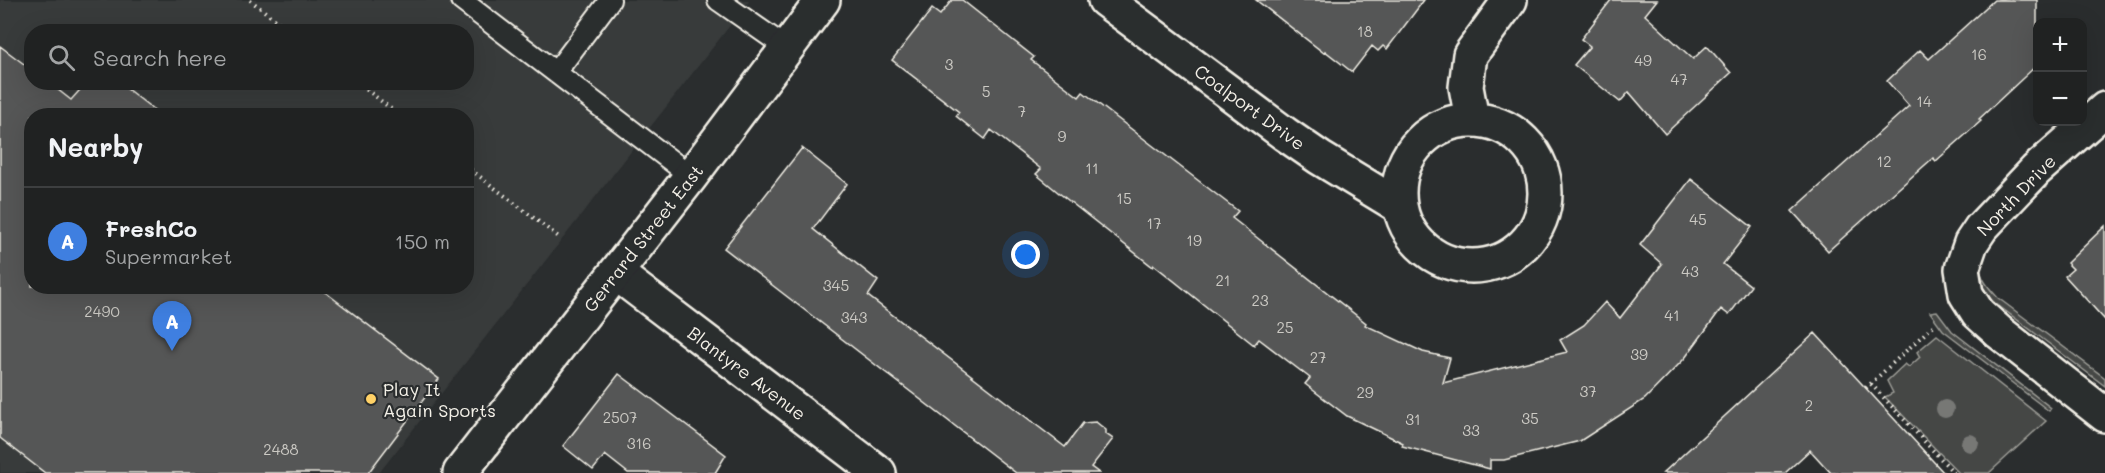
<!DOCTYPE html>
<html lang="en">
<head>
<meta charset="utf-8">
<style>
	body { margin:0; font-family:Mali,sans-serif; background:#2d2f2f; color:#f1f3f6 }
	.controls { position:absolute; right:18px; top:18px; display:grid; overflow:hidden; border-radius:12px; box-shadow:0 6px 24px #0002 }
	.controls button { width:54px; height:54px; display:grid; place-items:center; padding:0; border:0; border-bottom:2px solid #3d3f40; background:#202222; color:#f1f3f6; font:30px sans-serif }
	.you { position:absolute; left:1026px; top:255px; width:21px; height:21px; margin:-15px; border:4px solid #fff; border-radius:50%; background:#1a73e8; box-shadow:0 0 0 9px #1a73e833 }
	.badge { display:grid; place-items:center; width:39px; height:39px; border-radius:50%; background:#bca0f2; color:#fff; font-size:20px; font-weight:700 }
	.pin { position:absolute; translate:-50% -50px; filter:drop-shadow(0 2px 3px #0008) }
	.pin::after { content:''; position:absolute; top:32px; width:21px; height:18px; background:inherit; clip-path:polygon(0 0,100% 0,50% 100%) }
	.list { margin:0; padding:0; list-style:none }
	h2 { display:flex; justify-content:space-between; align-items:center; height:78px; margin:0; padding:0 24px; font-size:26px }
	h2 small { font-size:20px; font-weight:400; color:#a2a4a5 }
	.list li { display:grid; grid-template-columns:39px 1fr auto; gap:18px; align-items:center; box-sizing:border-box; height:108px; padding:0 24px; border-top:2px solid #3d3f40 }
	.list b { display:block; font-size:22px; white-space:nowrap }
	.list p { margin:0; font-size:20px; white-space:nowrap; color:#a2a4a5 }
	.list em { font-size:20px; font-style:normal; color:#a2a4a5 }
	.icon { flex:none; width:33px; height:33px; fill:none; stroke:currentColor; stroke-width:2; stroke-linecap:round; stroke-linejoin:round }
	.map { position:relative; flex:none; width:2105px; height:473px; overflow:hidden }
	.search { position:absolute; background:#202222; box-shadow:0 6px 24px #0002; left:24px; top:24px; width:450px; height:66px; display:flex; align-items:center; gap:15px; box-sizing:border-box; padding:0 21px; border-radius:24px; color:#a2a4a5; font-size:22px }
	.panel { position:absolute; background:#202222; box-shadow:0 6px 24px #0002; left:24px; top:108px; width:450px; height:186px; border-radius:24px }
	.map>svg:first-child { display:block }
</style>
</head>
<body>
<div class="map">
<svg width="2105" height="473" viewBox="0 0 2105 473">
	<rect width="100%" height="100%" fill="#2a2d2e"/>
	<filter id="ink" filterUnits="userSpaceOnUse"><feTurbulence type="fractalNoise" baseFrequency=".0167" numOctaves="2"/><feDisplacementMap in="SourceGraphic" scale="12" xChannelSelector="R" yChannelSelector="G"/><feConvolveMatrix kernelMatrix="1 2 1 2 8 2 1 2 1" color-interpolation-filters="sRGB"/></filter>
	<g filter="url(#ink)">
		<path fill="#373a3a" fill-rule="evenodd" d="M0 0H750L379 473H0ZM32 32H466V82H32ZM32 116H466V286H32Z"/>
		<path fill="#444645" stroke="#9c9c96" stroke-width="1.5" d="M2043 184 2046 187C2028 205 1979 240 1980 266 1980 279 1990 289 1998 298L2105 378V386L1995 303C1941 256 2008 215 2043 184Z
			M1937 311 1952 331 2051 408 2049 411 1943 330 1930 312Z
			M1937 335 2046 421 1989 473H1959L1885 397 1893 393 1887 381 1905 364 1909 367 1920 357 1917 352Z"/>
		<path fill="#555756" stroke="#f4f1e8" stroke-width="1.5" d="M952 0H962L1034 57 1031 60 1079 97 1083 92 1238 211 1232 218 1366 323 1365 325 1423 352 1450 358 1443 383 1567 352 1560 340 1584 325 1605 302 1620 318 1662 264 1640 245 1691 179 1752 227 1723 264 1751 286 1729 315 1721 309 1685 358 1645 399 1580 441 1504 460H1490V469L1402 446 1403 443 1347 416 1305 384 1310 378 1259 339 1254 345 1154 265 1153 267 1059 193 1036 174 1041 169 991 130 985 139 956 116 959 112 892 60 932 9 940 15Z
			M1256 0H1424L1387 49 1383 46 1378 51 1372 46 1352 72 1325 51 1324 53Z
			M1611 0H1657L1645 15 1693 59 1707 46 1731 73 1665 134 1629 92 1620 102 1574 65 1590 46 1581 39Z
			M1994 0H2037V65L1979 119 1981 121 1936 161 1933 158 1828 251 1792 211 1909 106 1887 81 1920 50 1929 59Z
			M0 46 32 70V82H48L71 100 87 82H118L162 116H32V286H317L439 379 368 473H45L0 438Z
			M802 148 847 184 813 229 878 281 868 296 1065 447 1083 423 1096 422 1106 430V434L1113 439 1091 467 1099 473H1016L724 248Z
			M2105 226V320L2065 276 2073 269 2067 263Z
			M1815 333 1944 473H1831L1810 450 1785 473H1663Z
			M619 374 726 455 715 473H628L605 455 593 470 563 446Z"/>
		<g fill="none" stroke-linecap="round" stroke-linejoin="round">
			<defs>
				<path id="lane" d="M461 0 691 176
					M718 0 788 49
					M556 72 610 0"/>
				<path id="street" d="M1105 0 1285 134 1320 158 1399 206
					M2105 109 2036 170 1981 228 1971 243 1962 269 1966 294 1978 313 1999 332 2105 415
					M1472 119 1466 87 1470 55 1510 0
					M1399 193a73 73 0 1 1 146 0a73 73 0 1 1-146 0Z
					M616 273 879 473"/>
				<path id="primary" d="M460 473 691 176 823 0"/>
			</defs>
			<use href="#lane" stroke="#f4f1e8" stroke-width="24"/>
			<use href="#street" stroke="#f4f1e8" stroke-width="38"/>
			<use href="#primary" stroke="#f4f1e8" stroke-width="38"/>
			<path stroke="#f4f1e8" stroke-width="4" stroke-dasharray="1.5 4.5" stroke-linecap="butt" d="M250 0 291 32
				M357 82 400 116
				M466 166 560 238
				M1871 384 1954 473
				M1866 388 1934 325"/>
			<use href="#lane" stroke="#2a2d2e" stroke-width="20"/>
			<use href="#street" stroke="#2a2d2e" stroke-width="33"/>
			<use href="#primary" stroke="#2a2d2e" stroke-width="33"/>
		</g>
		<g fill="#777875">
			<circle cx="1945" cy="409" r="9"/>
			<circle cx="1970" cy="443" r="9"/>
		</g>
	</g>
	<circle fill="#ffd166" stroke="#2a2d2e" stroke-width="2" cx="371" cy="399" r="6"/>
	<g text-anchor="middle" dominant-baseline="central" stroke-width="4.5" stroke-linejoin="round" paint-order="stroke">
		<g font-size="15" fill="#cccac4">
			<text x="1365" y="31">18</text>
			<text x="1979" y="54">16</text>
			<text x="1643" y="60">49</text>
			<text x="949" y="64">3</text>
			<text x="1679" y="79">47</text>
			<text x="986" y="91">5</text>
			<text x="1924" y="101">14</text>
			<text x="1022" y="111">7</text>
			<text x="1062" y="136">9</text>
			<text x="1884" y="161">12</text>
			<text x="1092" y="168">11</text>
			<text x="1124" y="198">15</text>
			<text x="1698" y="219">45</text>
			<text x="1154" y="223">17</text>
			<text x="1194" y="240">19</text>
			<text x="1690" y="271">43</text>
			<text x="1223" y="280">21</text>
			<text x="836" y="285">345</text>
			<text x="1260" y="300">23</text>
			<text x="102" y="311">2490</text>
			<text x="1672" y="315">41</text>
			<text x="854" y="317">343</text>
			<text x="1285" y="327">25</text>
			<text x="1639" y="354">39</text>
			<text x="1318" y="357">27</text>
			<text x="1588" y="391">37</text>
			<text x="1365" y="392">29</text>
			<text x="1809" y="405">2</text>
			<text x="620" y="417">2507</text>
			<text x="1530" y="418">35</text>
			<text x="1413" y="419">31</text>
			<text x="1471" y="430">33</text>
			<text x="639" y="443">316</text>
			<text x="281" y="449">2488</text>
		</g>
		<g font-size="18" fill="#f4f1e8" stroke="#2a2d2e">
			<text transform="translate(1250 107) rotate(36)">Coalport Drive</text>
			<text transform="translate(2016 195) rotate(-46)">North Drive</text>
			<text transform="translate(643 238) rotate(-52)">Gerrard Street East</text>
			<text transform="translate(747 373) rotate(37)">Blantyre Avenue</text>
		</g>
		<g font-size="18" fill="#f4f1e8" stroke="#2a2d2e" text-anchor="start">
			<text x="383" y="389">Play It<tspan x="383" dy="21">Again Sports</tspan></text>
		</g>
	</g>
</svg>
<div class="controls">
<button>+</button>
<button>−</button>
</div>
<div class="you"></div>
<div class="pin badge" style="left:172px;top:351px;background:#3f7fe0">A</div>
<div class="search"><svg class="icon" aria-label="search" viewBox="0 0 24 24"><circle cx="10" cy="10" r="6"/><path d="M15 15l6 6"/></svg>Search here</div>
<section class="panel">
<h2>Nearby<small></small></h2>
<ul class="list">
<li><span class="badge" style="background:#3f7fe0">A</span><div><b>FreshCo</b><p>Supermarket</p></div><em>150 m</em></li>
</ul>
</section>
</div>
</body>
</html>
